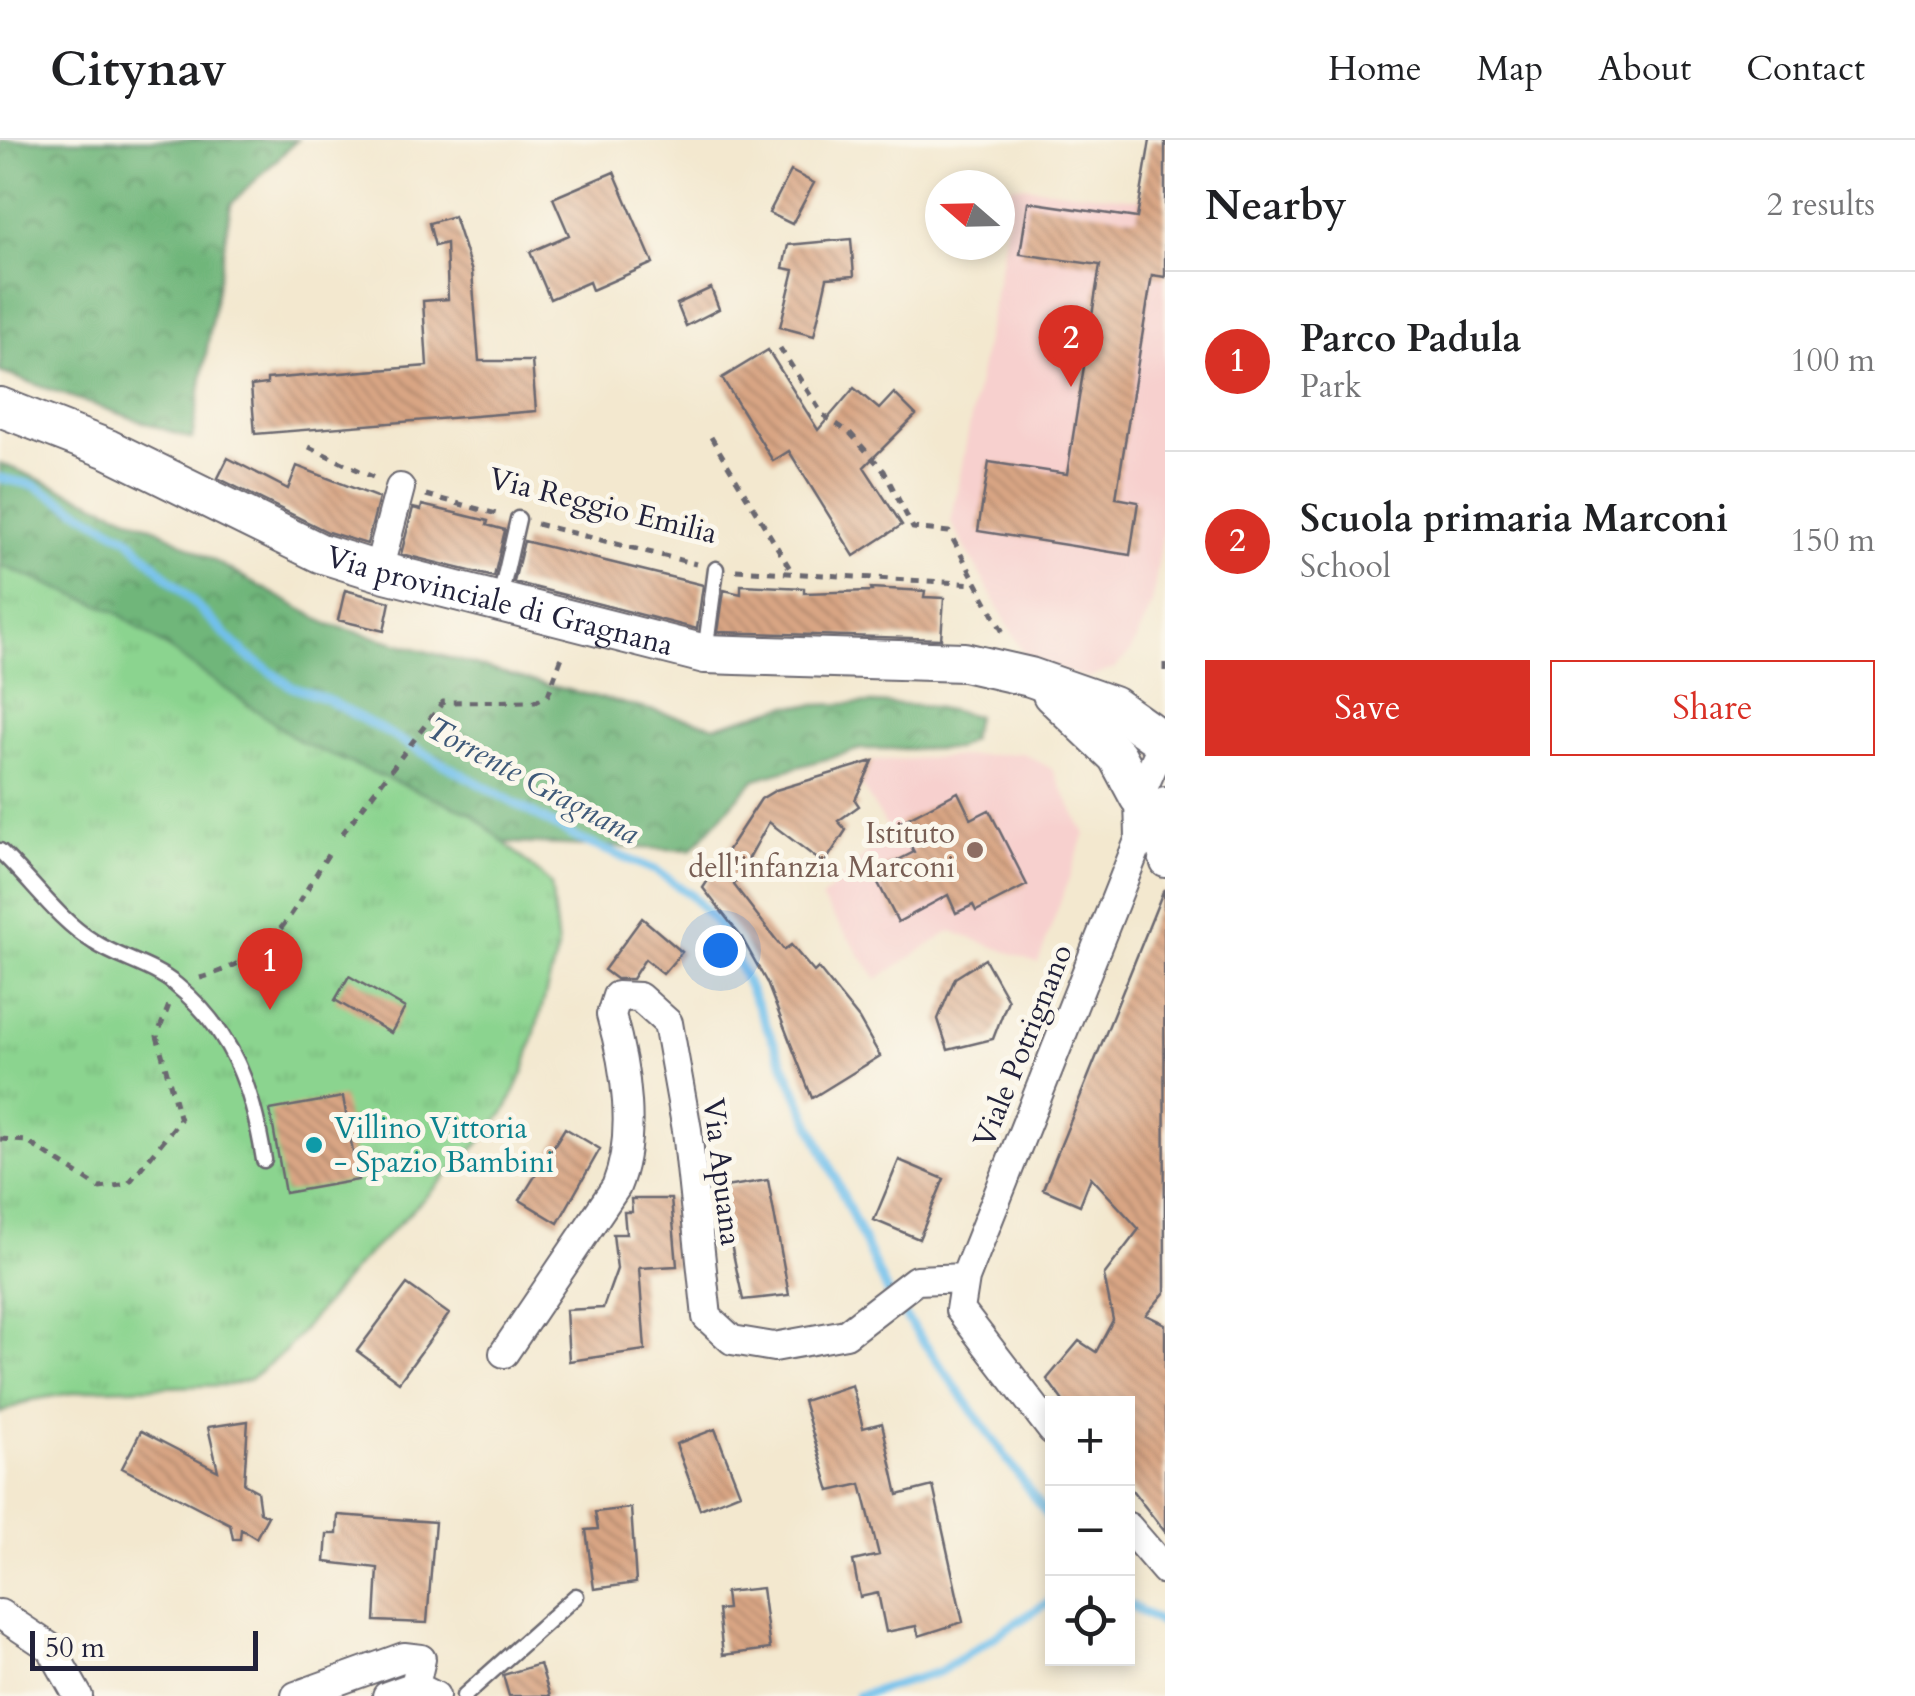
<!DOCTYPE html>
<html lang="en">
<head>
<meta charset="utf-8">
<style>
	body { margin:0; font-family:Cardo,serif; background:#f2f2f2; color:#202124 }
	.controls { position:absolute; right:30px; bottom:30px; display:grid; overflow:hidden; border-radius:0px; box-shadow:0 5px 15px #0003 }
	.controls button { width:90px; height:90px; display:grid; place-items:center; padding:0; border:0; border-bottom:2px solid #e0e0e0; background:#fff; color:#202124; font:50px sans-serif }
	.compass { position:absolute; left:925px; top:30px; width:90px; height:90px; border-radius:50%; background:#fff; box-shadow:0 5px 15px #0003; rotate:290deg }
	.scale { position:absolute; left:30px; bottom:25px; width:228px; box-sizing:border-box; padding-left:10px; border:5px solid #22223b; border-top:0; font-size:28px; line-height:35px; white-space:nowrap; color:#22223b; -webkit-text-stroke:8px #fbf7ec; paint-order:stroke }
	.you { position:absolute; left:720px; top:810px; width:35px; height:35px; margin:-25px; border:8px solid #fff; border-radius:50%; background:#1a73e8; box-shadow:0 0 0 15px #1a73e833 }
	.badge { display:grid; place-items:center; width:65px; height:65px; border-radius:50%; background:#d93025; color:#fff; font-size:32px; font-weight:700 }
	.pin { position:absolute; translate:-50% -82px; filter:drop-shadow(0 2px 5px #0008) }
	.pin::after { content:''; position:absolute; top:52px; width:35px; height:30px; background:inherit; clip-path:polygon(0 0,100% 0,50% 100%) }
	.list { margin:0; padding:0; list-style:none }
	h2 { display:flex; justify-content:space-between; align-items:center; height:130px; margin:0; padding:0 40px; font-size:42px }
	h2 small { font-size:32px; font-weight:400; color:#757577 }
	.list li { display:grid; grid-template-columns:65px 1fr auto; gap:30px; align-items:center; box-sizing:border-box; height:180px; padding:0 40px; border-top:2px solid #e0e0e0 }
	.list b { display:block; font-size:38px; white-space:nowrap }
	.list p { margin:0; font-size:32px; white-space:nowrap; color:#757577 }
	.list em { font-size:32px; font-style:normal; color:#757577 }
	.actions { display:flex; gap:20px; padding:30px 40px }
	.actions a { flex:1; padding:22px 0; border:2px solid #d93025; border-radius:0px; text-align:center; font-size:35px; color:#d93025 }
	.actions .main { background:#d93025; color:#fff }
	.icon { flex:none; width:55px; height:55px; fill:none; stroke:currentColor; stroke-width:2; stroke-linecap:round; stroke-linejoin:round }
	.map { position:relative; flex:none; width:1165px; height:1556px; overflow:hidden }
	header { display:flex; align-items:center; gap:60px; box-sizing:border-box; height:140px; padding:0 50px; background:#fff; border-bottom:2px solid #e0e0e0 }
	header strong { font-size:48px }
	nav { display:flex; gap:55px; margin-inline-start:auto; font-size:35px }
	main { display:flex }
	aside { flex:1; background:#fff }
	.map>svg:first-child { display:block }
</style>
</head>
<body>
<header>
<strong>Citynav</strong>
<nav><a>Home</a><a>Map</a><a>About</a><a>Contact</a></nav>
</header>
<main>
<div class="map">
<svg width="1165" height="1556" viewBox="0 0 1165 1556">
	<defs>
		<pattern id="forest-crowns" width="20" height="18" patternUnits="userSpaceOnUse" patternTransform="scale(2.5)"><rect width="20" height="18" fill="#70b67a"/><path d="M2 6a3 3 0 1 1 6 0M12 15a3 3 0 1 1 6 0" fill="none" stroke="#5c9465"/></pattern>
		<pattern id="park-tufts" width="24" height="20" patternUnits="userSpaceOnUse" patternTransform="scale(2.5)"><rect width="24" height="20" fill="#8bd48f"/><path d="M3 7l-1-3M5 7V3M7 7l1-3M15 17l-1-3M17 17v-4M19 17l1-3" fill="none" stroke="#78b67c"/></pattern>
		<pattern id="building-back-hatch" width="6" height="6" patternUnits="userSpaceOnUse" patternTransform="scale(2.5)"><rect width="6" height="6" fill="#d9a684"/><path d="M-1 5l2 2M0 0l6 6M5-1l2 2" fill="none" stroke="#b0876d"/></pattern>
	</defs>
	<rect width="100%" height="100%" fill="#fbf7ec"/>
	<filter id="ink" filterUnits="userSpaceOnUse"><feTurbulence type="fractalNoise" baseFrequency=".01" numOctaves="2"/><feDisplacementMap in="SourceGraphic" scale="20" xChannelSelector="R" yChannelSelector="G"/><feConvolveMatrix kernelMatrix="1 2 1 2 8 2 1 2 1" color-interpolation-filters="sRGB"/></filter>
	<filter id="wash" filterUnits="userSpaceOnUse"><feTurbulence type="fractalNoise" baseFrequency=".0048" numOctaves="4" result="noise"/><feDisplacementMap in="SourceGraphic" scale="40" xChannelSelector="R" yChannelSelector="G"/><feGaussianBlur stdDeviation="2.25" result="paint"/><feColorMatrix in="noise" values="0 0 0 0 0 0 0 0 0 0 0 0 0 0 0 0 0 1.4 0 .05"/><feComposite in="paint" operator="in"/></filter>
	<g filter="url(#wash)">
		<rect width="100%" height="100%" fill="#f3e8cf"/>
		<path fill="#f7d0ce" d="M1011 45 1165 62V377L1152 464 1130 513 1113 529 1089 538 1029 523 951 382 1002 116Z
			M1023 613 1052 629 1085 694 1038 823 951 791 877 839 821 759 889 691 862 646 873 621Z"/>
		<path fill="url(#forest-crowns)" stroke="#496c5a" stroke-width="2.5" d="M0 0H297L231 64 192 299 0 232Z
			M0 323 157 389 328 484 543 544 716 586 786 566 874 563 934 567 976 576 971 599 955 609H861L755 639 691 710 491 702 0 533Z"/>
		<path fill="url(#park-tufts)" stroke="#567b65" stroke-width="2.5" d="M0 425 115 471 304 604 471 673 551 744 558 809 524 931 506 970 478 1005 359 1123 284 1212 250 1239 229 1245 96 1249 31 1260 0 1273Z"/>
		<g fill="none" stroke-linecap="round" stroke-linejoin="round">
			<path stroke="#71c0ec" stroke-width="9" d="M0 338 33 345 128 398 245 514 292 547 326 559 579 699 657 731 691 755 723 790 885 1148 1052 1382
				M1128 1464 1165 1485
				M858 1556 939 1532 1052 1460"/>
		</g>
		<g id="blocks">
			<path fill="url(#building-back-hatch)" d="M1150 0H1165V137L1152 135 1116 358 1138 362 1130 415 978 391 989 322 1067 334 1100 125 1020 114 1028 62 1137 78Z
				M791 31 814 43 792 84 769 73Z
				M614 32 653 123 592 150 589 142 550 159 530 112 569 95 553 58Z
				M454 76 472 132 479 221H532L536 271 255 294 251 246 267 244V239L427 226 423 161 448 159 446 103 435 106 429 83Z
				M851 99 854 136 827 138 814 196 780 187 794 130 783 128 788 105Z
				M711 148 719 169 686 186 677 164Z
				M768 210 818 290 854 248 879 269 894 253 916 275 864 327 902 385 854 416 789 311 773 321 722 238Z
				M228 318 288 349 297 326 379 358 367 404 328 392 218 338Z
				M422 365 488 381 487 385 505 390 494 437 401 414 413 368 421 370Z
				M524 401 703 445 697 489 514 442Z
				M741 445 804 448V453L872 451 871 448 925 451 924 457 944 458 941 499 718 492 724 450 741 454Z
				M345 450 390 462 384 491 338 480Z
				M873 621 855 660 859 666 838 681 846 690 824 724 769 682 734 745 784 810 791 805 814 832 818 828 859 879 880 916 812 958 767 843 742 798 703 748 761 659 776 650Z
				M958 652 971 679 989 670 1027 745 976 771 973 765 956 773 948 755 898 782 873 733 914 712 899 683Z
				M1164 749 1165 1152 1146 1175 1165 1184V1392L1128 1345V1264H1065L1047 1239 1079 1201 1096 1212 1113 1180 1104 1135 1139 1089 1091 1037 1080 1065 1043 1049Z
				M642 778 682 812 663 834 645 819 632 839H616L604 830Z
				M985 819 1008 860 993 899 948 910 938 879 955 838Z
				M349 836 405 868 391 893 335 860Z
				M343 957 358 1040 285 1053 270 970Z
				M565 988 600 1009 558 1083 520 1060Z
				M899 1020 944 1039 919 1099 874 1080Z
				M768 1040 789 1155 743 1160 719 1048Z
				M631 1059H671L677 1126 639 1128 645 1210 569 1221 566 1170 603 1168 617 1129 613 1094H626L624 1072H632Z
				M407 1144 449 1174 399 1242 357 1211Z
				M852 1245 863 1288 882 1283 898 1355 933 1346 963 1482 919 1496 916 1486 886 1492 878 1453 860 1457 853 1421 879 1415 861 1344 830 1351 803 1261Z
				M248 1281 244 1344 257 1351 260 1372 268 1376 256 1398 241 1389 240 1399H233L230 1384 122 1328 141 1291 218 1331 208 1287Z
				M715 1289 740 1353 700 1369 676 1304Z
				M631 1368 636 1443 594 1449 586 1390 598 1389 595 1372Z
				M338 1375 435 1382 427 1483 375 1481 378 1428 325 1422 327 1394H337Z
				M762 1448 770 1509 723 1515 718 1470 727 1469 725 1452Z
				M540 1524 550 1556H509L503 1535Z"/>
		</g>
	</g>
	<g filter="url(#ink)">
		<use href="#blocks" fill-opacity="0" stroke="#6b676f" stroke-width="2.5"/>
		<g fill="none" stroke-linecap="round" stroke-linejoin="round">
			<defs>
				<path id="lane" d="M500 458 518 379
					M705 513 716 429
					M0 711C32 741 57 779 94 802 120 819 152 825 176 845 233 891 253 950 264 1020
					M464 1556 576 1456"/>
				<path id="street" d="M378 431 400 348
					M1154 684 1165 723
					M1140 698 1154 684 1165 661
					M504 1213 616 1047C637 996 626 927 611 875L617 856 639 857 668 883 687 990 707 1177 732 1200 774 1207 846 1194 916 1140 965 1138
					M1052 1290 960 1170 965 1138 1140 698 1139 657 1165 598
					M1128 1387 1165 1430
					M0 1474 51 1508 78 1556
					M296 1556 404 1517 421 1519 415 1546
					M387 1556 415 1546 435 1556"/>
				<g id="secondary">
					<path id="s1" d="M0 267 108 309 320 413 378 431 705 514 964 522 1030 537 1113 566 1164 602"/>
					<path d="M1052 554 1117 616 1139 657"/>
				</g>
			</defs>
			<use href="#lane" stroke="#6b676f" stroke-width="19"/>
			<use href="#street" stroke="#6b676f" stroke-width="32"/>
			<use href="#secondary" stroke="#6b676f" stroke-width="42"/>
			<path stroke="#6b676f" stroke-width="5" stroke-dasharray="8 8" stroke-linecap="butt" d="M780 208 823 275 850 293 884 331 913 388 949 392 1005 496
				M711 297 792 432
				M309 307 373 337
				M426 355 497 374
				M537 384 696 424
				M736 430 978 444
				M1165 523V531
				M342 694 443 562 536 561 548 555 563 514
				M200 838C278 815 288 778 329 713
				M0 999 26 1001 100 1048 128 1044 180 980 157 896 169 865"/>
			<use href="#lane" stroke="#fff" stroke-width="14"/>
			<use href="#street" stroke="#fff" stroke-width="28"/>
			<use href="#secondary" stroke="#fff" stroke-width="38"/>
		</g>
	</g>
	<circle fill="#8d6e63" stroke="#fbf7ec" stroke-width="4" cx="975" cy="710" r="10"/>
	<circle fill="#0f9aa8" stroke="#fbf7ec" stroke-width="4" cx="314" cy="1005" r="10"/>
	<g text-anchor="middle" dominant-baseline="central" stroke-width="10" stroke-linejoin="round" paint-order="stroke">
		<g font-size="30" fill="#22223b" stroke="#fbf7ec">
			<text transform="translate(603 366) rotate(14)">Via Reggio Emilia</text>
			<text stroke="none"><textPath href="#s1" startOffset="538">Via provinciale di Gragnana</textPath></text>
			<text transform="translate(1023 906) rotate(-68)">Viale Potrignano</text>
			<text transform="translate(722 1032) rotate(83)">Via Apuana</text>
		</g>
		<g font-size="30" fill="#785e54" stroke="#fbf7ec" text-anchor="end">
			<text x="955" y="693">Istituto<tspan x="955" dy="34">dell'infanzia Marconi</tspan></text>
		</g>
		<g font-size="30" fill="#0d838f" stroke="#fbf7ec" text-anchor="start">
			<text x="334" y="988">Villino Vittoria<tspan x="334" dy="34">- Spazio Bambini</tspan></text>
		</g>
		<g font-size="32" font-style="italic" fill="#3e5979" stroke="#fbf7ec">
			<text transform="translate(533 641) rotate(28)">Torrente Gragnana</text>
		</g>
	</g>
</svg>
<div class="controls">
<button>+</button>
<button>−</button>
<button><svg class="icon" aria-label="locate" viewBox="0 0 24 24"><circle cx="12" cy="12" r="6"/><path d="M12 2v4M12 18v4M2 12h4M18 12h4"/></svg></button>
</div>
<svg class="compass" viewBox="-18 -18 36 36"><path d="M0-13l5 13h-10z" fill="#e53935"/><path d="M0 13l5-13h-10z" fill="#757577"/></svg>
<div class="scale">50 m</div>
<div class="you"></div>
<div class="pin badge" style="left:270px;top:870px">1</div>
<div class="pin badge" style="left:1071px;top:247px">2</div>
</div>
<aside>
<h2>Nearby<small>2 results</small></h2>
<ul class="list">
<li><span class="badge">1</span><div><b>Parco Padula</b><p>Park</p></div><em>100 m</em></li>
<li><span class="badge">2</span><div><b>Scuola primaria Marconi</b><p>School</p></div><em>150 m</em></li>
</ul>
<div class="actions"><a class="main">Save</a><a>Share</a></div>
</aside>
</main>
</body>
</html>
